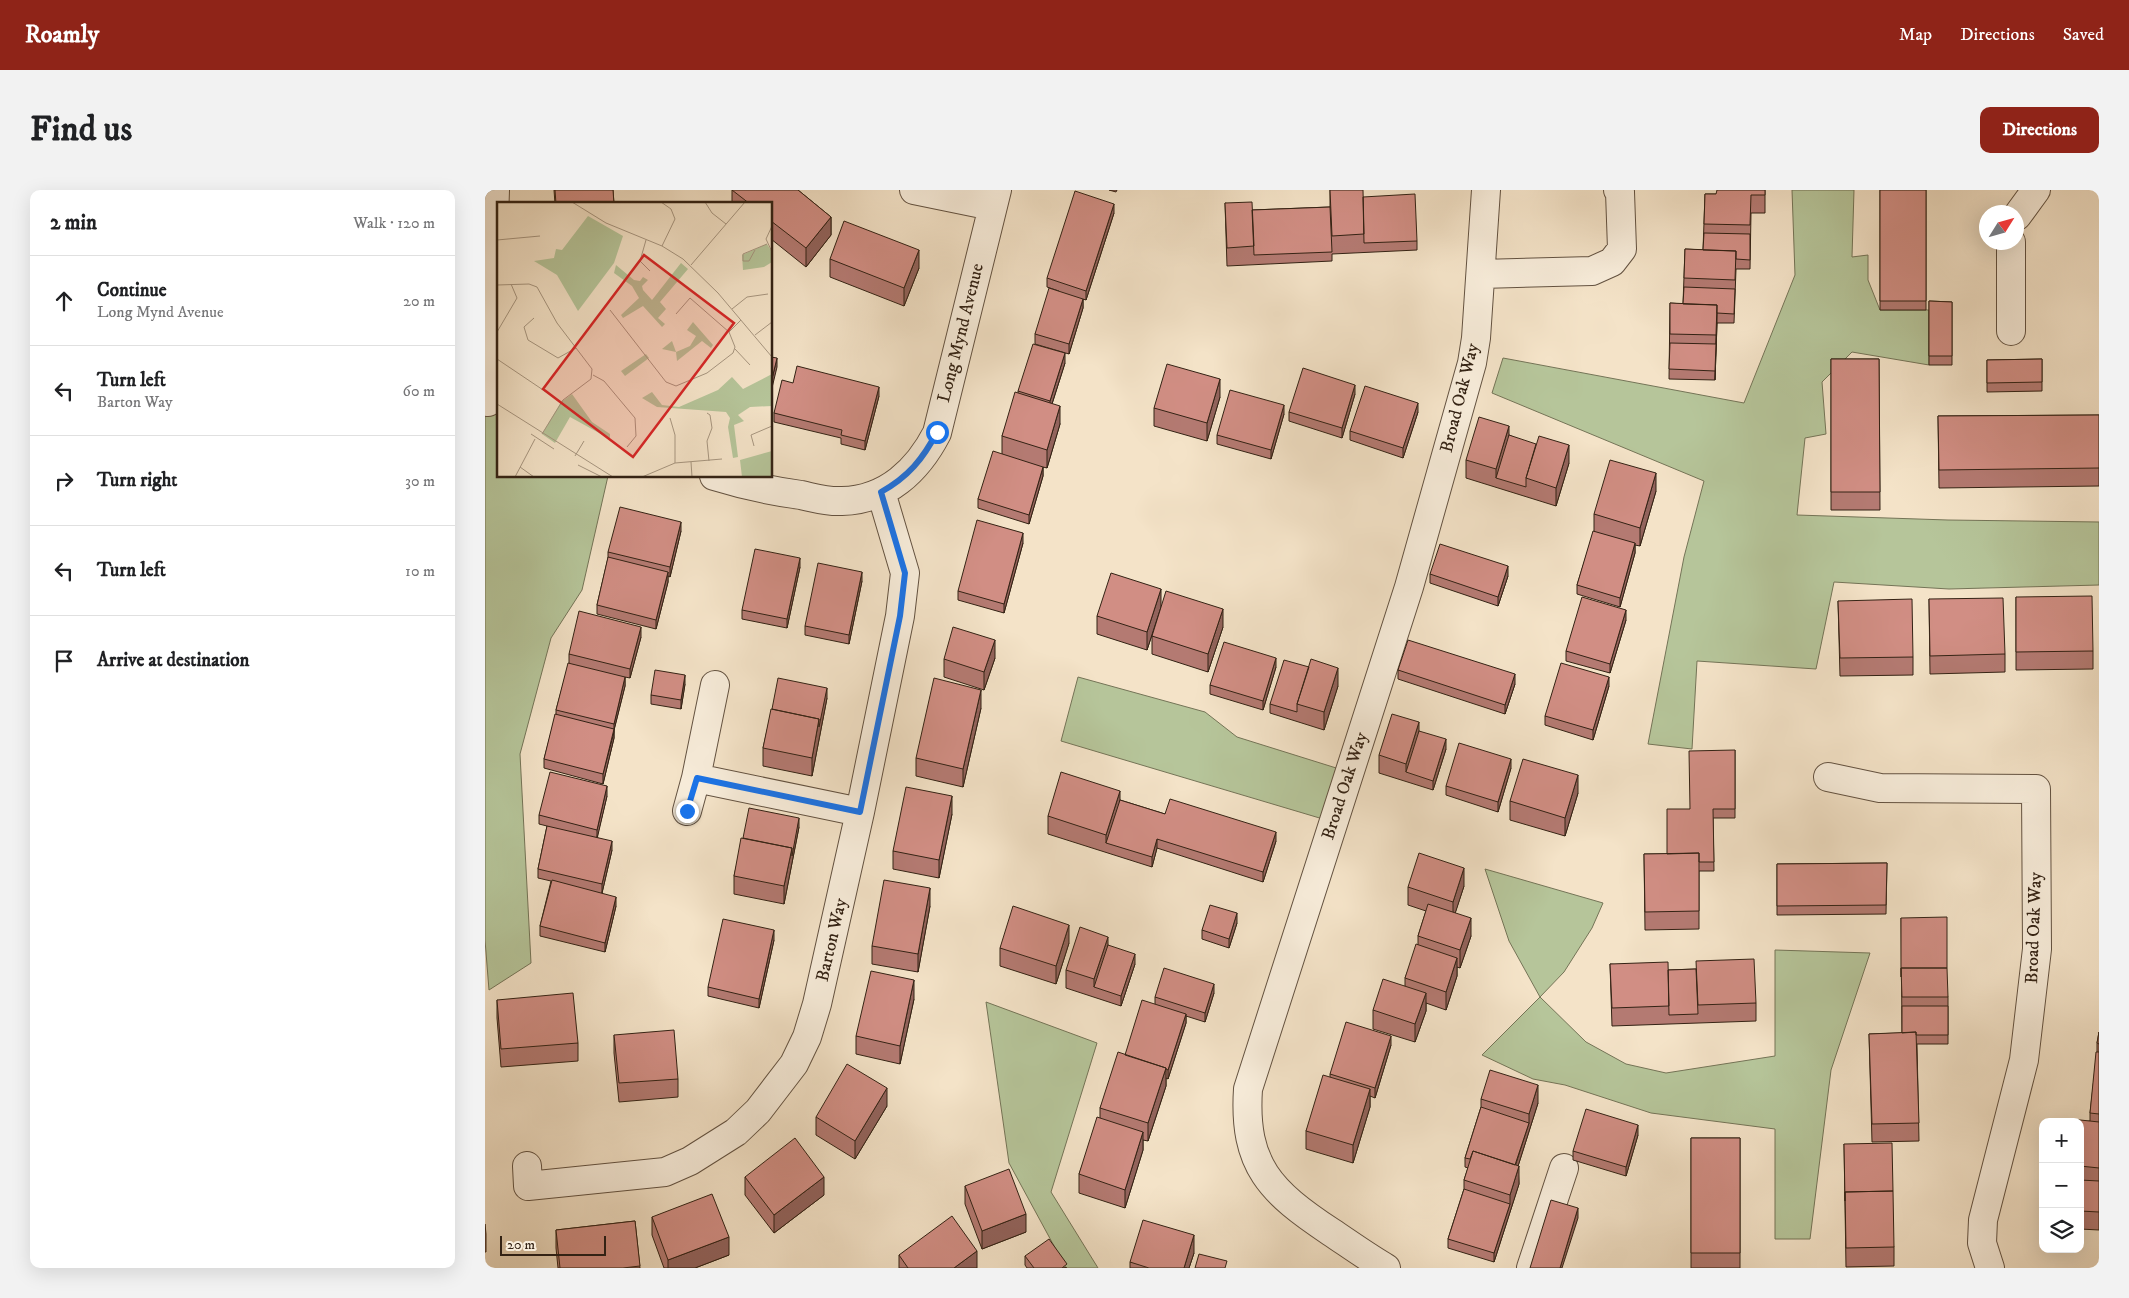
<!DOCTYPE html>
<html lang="en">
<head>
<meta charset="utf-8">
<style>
	body { margin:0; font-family:"IM FELL DW Pica",serif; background:#f2f2f2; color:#202124 }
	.controls { position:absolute; right:15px; bottom:15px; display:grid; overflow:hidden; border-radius:10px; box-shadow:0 5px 20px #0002 }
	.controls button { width:45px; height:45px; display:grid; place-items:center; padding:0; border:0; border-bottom:1px solid #e0e0e0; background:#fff; color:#202124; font:25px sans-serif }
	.compass { position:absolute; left:1494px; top:15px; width:45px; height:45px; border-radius:50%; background:#fff; box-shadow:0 5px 20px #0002; rotate:53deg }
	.scale { position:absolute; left:15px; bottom:12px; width:106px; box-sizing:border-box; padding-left:5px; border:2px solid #332214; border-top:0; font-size:14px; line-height:18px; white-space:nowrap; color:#332214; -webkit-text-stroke:4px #f8eddb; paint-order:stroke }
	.stop { position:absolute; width:15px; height:15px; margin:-11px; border:4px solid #1a73e8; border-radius:50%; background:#fff }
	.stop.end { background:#1a73e8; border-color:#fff; box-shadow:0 1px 5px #0008 }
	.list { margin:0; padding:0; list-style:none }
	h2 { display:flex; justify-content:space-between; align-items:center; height:65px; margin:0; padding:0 20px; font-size:21px }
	h2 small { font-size:16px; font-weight:400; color:#757577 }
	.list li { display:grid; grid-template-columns:32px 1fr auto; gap:15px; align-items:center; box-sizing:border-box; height:90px; padding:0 20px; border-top:1px solid #e0e0e0 }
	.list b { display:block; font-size:19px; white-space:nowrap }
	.list p { margin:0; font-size:16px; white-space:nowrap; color:#757577 }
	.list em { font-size:16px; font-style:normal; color:#757577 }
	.icon { flex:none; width:28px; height:28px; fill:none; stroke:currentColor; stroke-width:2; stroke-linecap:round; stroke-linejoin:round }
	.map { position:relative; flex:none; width:1614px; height:1078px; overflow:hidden; border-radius:10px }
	header { display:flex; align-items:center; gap:30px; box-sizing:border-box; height:70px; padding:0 25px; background:#8f2418; color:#fff }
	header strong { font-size:24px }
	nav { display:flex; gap:28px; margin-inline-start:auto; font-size:18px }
	.intro { display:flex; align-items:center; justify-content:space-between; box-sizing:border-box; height:120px; padding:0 30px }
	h1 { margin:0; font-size:35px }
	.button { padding:12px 22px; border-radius:10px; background:#8f2418; color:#fff; font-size:18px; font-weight:700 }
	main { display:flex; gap:30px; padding:0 30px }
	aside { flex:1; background:#fff; border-radius:10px; box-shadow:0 5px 20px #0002 }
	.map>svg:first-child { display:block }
</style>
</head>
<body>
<header>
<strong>Roamly</strong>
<nav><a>Map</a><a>Directions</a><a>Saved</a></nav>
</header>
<div class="intro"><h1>Find us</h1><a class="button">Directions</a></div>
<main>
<aside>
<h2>2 min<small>Walk · 120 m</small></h2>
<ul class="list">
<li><svg class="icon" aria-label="ahead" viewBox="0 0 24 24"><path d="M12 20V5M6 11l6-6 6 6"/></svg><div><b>Continue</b><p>Long Mynd Avenue</p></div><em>20 m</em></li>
<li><svg class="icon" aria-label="left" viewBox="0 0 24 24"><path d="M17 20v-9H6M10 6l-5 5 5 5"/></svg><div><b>Turn left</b><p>Barton Way</p></div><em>60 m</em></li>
<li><svg class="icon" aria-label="right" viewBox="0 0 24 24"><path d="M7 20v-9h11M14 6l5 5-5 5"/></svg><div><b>Turn right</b></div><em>30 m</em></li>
<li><svg class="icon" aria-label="left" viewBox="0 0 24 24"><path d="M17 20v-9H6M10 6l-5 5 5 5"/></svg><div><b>Turn left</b></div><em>10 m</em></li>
<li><svg class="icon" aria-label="arrive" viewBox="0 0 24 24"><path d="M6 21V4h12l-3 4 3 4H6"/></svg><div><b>Arrive at destination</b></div></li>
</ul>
</aside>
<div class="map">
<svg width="1614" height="1078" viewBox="0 0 1614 1078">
	<rect width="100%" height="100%" fill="#f4e3c8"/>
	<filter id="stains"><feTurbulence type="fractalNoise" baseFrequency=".004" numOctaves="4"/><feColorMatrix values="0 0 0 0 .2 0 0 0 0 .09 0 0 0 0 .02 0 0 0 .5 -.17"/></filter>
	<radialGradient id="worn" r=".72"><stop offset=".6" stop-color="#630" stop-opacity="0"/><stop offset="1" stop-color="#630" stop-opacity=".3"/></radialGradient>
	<path fill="#b6c59a" stroke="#747457" d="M1307 0H1369L1367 67 1383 65V90L1395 120H1444V175L1367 162 1337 192 1341 244 1320 248 1312 325 1463 330 1614 332V395L1464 399 1349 392 1331 479 1212 471 1207 559 1163 554 1199 367 1219 291 1007 203 1018 168 1259 213 1310 85Z
		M0 212 14 213V286H123L97 400 66 448 35 564 46 773 4 800 0 750Z
		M593 487 720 522 752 547 864 582 848 632 576 551Z
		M1000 679 1118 713 1107 738 1079 782 1055 807 1101 852 1141 874 1181 883 1290 866V760L1385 763 1346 880 1325 1049H1290V939L1166 923 1080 895 1048 889 997 865 1055 807 1024 751Z
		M501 812 612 853 566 1002 613 1078H581L524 973Z"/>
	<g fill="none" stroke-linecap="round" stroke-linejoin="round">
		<defs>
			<path id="minor" d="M429 0 507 16
				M1532 26 1551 0
				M996 84 1107 81 1127 72 1137 59 1135 2 1133 0
				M1526 141V52
				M3 212 10 0
				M229 286C258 295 286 301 316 305 330 308 343 312 357 311 402 310 433 280 452 243L512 0
				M1343 587 1395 598 1551 599 1552 759 1539 870 1498 1030 1497 1053 1505 1078
				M211 588 375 622
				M202 621 211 588 230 495
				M42 976 43 996 180 982 205 971 251 942 273 921 309 874 322 847 332 814 375 622 415 426 420 383 396 302
				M901 1078C882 1067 864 1054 846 1042 786 1002 758 976 763 899L924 397 987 173 991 148 1001 0
				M1046 1078 1079 978"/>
		</defs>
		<use href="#minor" stroke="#635241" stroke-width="30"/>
		<use href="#minor" stroke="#f8eddb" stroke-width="28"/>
	</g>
	<path fill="#b47a72" stroke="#332214" d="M69 0H128L129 14H70Z
		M247 0H313L346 27V45L321 77 286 49V14H247Z
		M624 0H632L631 2Z
		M845 0 878 7 932 51V60L847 64V71L742 76 740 13 767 20 845 17Z
		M1280 0V23H1266L1265 79H1251L1249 133H1232L1230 190 1184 189 1185 113 1198 114 1200 59 1218 60 1220 4H1231Z
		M1395 0H1441V120H1395Z
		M629 23 601 110 598 109V118L584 164 550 154V144L574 101 562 97V88Z
		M345 69 434 78 419 116 345 87Z
		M1444 111 1467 112V175H1444Z
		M1346 169H1394L1395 320H1346Z
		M1557 169V201L1502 202V170Z
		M580 173 567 214 575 234 562 278 558 277V286L544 334 493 318V309L517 264V246L533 203V201Z
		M308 193 394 206 380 260 356 254V248L289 232V223Z
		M870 204 857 248 804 231V222Z
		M735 207 722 251 669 236V218Z
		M933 222 918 268 865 250V241Z
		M799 224 786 269 732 254V245Z
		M1614 225V296L1454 298 1453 226Z
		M1024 245 1084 273 1071 316 981 288V270Z
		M1171 301 1155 356 1150 355V363L1135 417 1092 404V395L1109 341V324Z
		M196 341 185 387 183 386V392L171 439 112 424V415L123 368V362Z
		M538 353 519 423 473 410V401Z
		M315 377 302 438 257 429V420Z
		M945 384 1023 386 1013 416 945 393Z
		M377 391 364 454 320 445V436Z
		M1531 407 1608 461V479L1531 480Z
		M1444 409 1520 464V482L1445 484Z
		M1353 411 1428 467V485L1355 486Z
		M676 417 662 460 612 444V426Z
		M1141 430 1125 483 1081 471V461Z
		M738 437 723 482 667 464V446Z
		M156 447 145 488 140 487V496L129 540V548L118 594 59 578V569L71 524V520L84 473V464Z
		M510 468 499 500 459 487V469Z
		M791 477 778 520 725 504V495Z
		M824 477 853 496 839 540 785 523V514Z
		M913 480 1030 494 1020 524 913 489Z
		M200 494 196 519 166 514V505Z
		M1124 496 1108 550 1060 535V526Z
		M342 508 327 586 278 576V558L287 519Z
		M496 518 478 597 431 586V568Z
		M934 541 961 559 948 600 894 583V565Z
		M1250 560V628H1228L1229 681H1214V739L1160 740 1159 664H1182L1205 619Z
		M1026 578 1013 622 961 605V596Z
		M1093 603 1080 646 1025 630V611Z
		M122 606 112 647 127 660 117 703 131 716 120 762 55 746V736L66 691 53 688V679L62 636 54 634V625Z
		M635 610 680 624 791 651 778 692 672 658 667 677 563 644V626Z
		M467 624 454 688 408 679V661Z
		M314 637 299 714 249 704V686L258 648Z
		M1402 673 1401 724 1292 725V674Z
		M979 696 970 723 986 746 975 778 972 777V786L961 820 941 813V821L930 852 888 839V820L920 796V788L933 755V746L941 721 923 715V697Z
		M445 716 433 782 387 774V756Z
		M1416 728 1463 807V854H1432L1434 951 1387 952 1384 844 1417 843Z
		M752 733 744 758 717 749V740Z
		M289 750 274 818 223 806V797Z
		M584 753 571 794 515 776V758Z
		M623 755 650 774 636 816 581 798V780Z
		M1125 774 1183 780 1211 779 1271 813V831L1127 836Z
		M729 803 720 832 701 826V833L683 889 681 888V896L663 951 658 950V960L640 1018 594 1003V984L615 928V918L640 865 670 814V807Z
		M429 809 415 874 371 864V846Z
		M12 810 93 853V871L16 877 12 828Z
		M1614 842V1040L1595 1039V932L1605 931V923L1612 862V853Z
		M129 845 193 889V907L134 912 129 863Z
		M906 855 890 908 885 906V917L868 973 821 959V941L845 887V884Z
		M996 909 1053 913 1033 976 1034 994 1009 1072 963 1058V1049L979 999V990L983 978 980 977V968L996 917Z
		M402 916 370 969 331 945V927Z
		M1153 945 1141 986 1088 970V961Z
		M1206 948H1255V1078H1206Z
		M1359 954 1409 1057V1076L1361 1077Z
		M260 987 339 1005 289 1043 260 1005Z
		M480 996 541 1042 497 1059 480 1014Z
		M167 1027 244 1065 210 1078H179L167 1045Z
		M150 1031 155 1078H73L71 1058V1040Z
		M0 1034 1 1044V1062H0Z
		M709 1063 704 1078H645V1072Z
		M414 1065 492 1078H414Z
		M540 1066 582 1078H542L540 1075Z"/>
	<path fill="#92635c" stroke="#332214" d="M629 14V23L601 110V101Z
		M346 27V45L321 77V58Z
		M434 60V78L419 116V98Z
		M598 109V118L584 164V154Z
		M1232 115V133L1230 190 1231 145Z
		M580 163V173L565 220V211Z
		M292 168V177L286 202V193Z
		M735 189V207L722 251V233Z
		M870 195V204L857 248V238Z
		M394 197V206L380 260V251Z
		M933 213V222L918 268V258Z
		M799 215V224L786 269V260Z
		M575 216V234L562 278V260Z
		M1024 236V254L1011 288V279Z
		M1084 255V273L1071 316V298Z
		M558 277V286L544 334V325Z
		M1171 283V301L1155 356V338Z
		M196 332V341L185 387V377Z
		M538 343V353L519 423V414Z
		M1150 353V363L1135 417V408Z
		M315 368V377L302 438V429Z
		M1023 376V386L1013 416V407Z
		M183 382V392L171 439V430Z
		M377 382V391L364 454V445Z
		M676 399V417L662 460V442Z
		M738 419V437L723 482V464Z
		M1141 420V430L1125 483V474Z
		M156 437V447L145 488V479Z
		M510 450V468L499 500V482Z
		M791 468V477L778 520V511Z
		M853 478V496L839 540V522Z
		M1030 484V494L1020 524V515Z
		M200 485V494L196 519V510Z
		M140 487V496L129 540V548L118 594V584L129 542V534Z
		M1124 487V496L1108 550V540Z
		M342 498V508L327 586V568L334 529Z
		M496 500V518L478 597V579Z
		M934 532V550L921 582V574Z
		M961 549V559L948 600V591Z
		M1026 569V578L1013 622V612Z
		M1093 585V603L1080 646V628Z
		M122 596V606L112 649V640Z
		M635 601V619L621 653V645Z
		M467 606V624L454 688V670Z
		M314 628V637L299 714V696L307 658Z
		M791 642V651L778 692V682Z
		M672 649V658L667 677V667Z
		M127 651V660L117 703V694Z
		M979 678V696L968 730V712Z
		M445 698V716L433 782V764Z
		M131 707V716L120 762V753Z
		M752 723V733L744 758V749Z
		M986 728V746L975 778V760Z
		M584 735V753L571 794V776Z
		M289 740V750L274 818V809Z
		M623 747V765L609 797V789Z
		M650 764V774L636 816V806Z
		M972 768V786L961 820V802Z
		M429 790V809L415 874V856Z
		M729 794V803L720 832V823Z
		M941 803V821L930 852V834Z
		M701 824V833L683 889V880Z
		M906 846V855L890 908V898Z
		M681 878V896L663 951V933Z
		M1053 895V913L1028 992V983L1044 933V924Z
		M402 898V916L370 969V951Z
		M885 899V917L868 973V955Z
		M1153 935V945L1141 986V977Z
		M658 942V960L640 1018V1000Z
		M1034 976V994L1009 1072V1063L1025 1014V1005Z
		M339 987V1005L289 1043V1025Z
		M1093 1018V1028L1077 1078H1075Z
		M541 1024V1042L497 1059V1041Z
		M709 1045V1063L704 1078H699Z
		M244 1047V1065L210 1078H183V1070Z
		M492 1061V1078H469Z"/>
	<path fill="#d18e84" stroke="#332214" d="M70 0H128L129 14H71Z
		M247 0H313L346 27 321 58 286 31V14H265Z
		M845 0H878L879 44 847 46Z
		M1232 0H1280V5H1266L1265 35 1219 34 1220 4H1231Z
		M1395 0H1441V111H1395Z
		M590 1 629 14 601 101 562 88Z
		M930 4 932 51 879 53 878 7Z
		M767 12 769 56 742 58 740 13Z
		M845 17 847 62 769 65 767 20Z
		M359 31 434 60 419 98 345 69Z
		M1219 43 1265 44V70L1251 69V61L1218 60Z
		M1200 59 1251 61 1250 90 1199 88Z
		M1199 97 1250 99 1249 124 1232 123V115L1198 114Z
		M564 98 598 109 584 154 550 144Z
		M1444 111 1467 112V166H1444Z
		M1185 113 1232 115 1231 145 1185 144Z
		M1185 153 1231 154 1230 181 1184 179Z
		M548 154 580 163 565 211 533 201Z
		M286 167 292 168 286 193Z
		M1346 169H1394L1395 302H1346Z
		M1557 169V192L1502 193V170Z
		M682 174 735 189 722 233 669 218Z
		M312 176 394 197 380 251 356 245 357 240 289 223 297 190 308 193Z
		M818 178 870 195 857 238 804 222Z
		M880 196 933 213 918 258 865 241Z
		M745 200 799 215 786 260 732 245Z
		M530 202 575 216 562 260 517 246Z
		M1614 225V278L1454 280 1453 226Z
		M994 227 1024 236 1011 279 981 270Z
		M1024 245 1051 254 1041 288V297L1011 288Z
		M1054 246 1084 255 1071 298 1041 288Z
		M508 261 558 277 544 325 493 309Z
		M1125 270 1171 283 1155 338 1109 324Z
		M135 317 196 332 185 377 123 362Z
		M492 330 538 343 519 414 473 401Z
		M1108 341 1150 353 1135 408 1092 395Z
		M955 354 1023 376 1013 407 945 384Z
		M270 359 315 368 302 429 257 420Z
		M123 367 183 382 171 430 112 415Z
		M333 373 377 382 364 445 320 436Z
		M626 383 676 399 662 442 612 426Z
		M681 401 738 419 723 464 667 446Z
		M1607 406 1608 461 1531 462V407Z
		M1097 407 1141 420 1125 474 1081 461Z
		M1518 408 1520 464 1445 466 1444 409Z
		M1427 409 1428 467 1355 468 1353 411Z
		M94 421 156 437 145 479 84 464Z
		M468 437 510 450 499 482 459 469Z
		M923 450 1030 484 1020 515 913 480Z
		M739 452 791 468 778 511 725 495Z
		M826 469 853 478 839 522 812 514Z
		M799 470 824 477 812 514V522L785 514Z
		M83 473 140 487 129 534 71 520Z
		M1076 473 1124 487 1108 540 1060 526Z
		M170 480 200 485 196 510 166 505Z
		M293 488 342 498 334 537V529L287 519Z
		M449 488 496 500 478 579 431 568Z
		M286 519 334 529 327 568 278 558Z
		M70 524 129 539 118 584 59 569Z
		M907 524 934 532 921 574 894 565Z
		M934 541 961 549 948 591 921 582Z
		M974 553 1026 569 1013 612 961 596Z
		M1250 560V619H1228L1229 672H1214V663L1182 664V619H1205L1204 561Z
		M1038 569 1093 585 1080 628 1025 611Z
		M65 582 122 596 112 640 54 625Z
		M576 582 635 601 621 645 563 626Z
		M421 597 467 606 454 670 408 661Z
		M685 609 791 642 778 682 672 649 667 667 621 653 635 610 680 624Z
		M264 618 314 628 307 666V658L258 648Z
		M62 636 127 651 117 694 53 679Z
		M256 648 307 658 299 696 249 686Z
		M934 663 979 678 968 712 923 697Z
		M1214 663V721L1160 722 1159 664Z
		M1402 673 1401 715 1292 716V674Z
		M67 690 131 707 120 753 55 736Z
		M399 690 445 698 433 764 387 756Z
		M943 714 986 728 975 760 933 746Z
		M725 715 752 723 744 749 717 740Z
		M528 716 584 735 571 776 515 758Z
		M1462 727V778H1416V787V728Z
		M238 729 289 740 274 809 223 797Z
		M595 737 623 747 609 789 581 780Z
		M931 754 972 768 961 802 920 788Z
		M623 755 650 764 636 806 609 797Z
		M1269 769 1271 813 1213 815 1211 771Z
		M1183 772 1184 816 1127 818 1125 774Z
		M679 778 729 794 720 823 670 807Z
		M1416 778H1462L1463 807H1417Z
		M1211 779 1213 824 1184 825 1183 780Z
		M386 781 429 790 415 856 371 846Z
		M898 789 941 803 930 834 888 820Z
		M88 803 93 853 16 859 12 810Z
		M657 810 701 824 683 880 681 879V878L640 865Z
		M1417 816H1463V845H1431V842L1417 843Z
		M861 832 906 846 890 898 845 884Z
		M189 840 193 889 134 893 129 845Z
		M1431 842 1434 933 1387 934 1384 844Z
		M1614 842V854L1612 853Z
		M633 862 681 878 663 933 615 918Z
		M1611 862H1614V924L1605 923Z
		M362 874 402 898 370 951 331 927Z
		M1005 880 1053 895 1044 924 996 909Z
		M838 885 885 899 868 955 821 941Z
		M996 917 1044 933 1030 975 988 961 985 969 980 968Z
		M1101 919 1153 935 1141 977 1088 961Z
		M612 927 658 942 640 1000 594 984Z
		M1586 929 1614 932V978L1595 976V932H1586Z
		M310 948 339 987 289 1025 260 987Z
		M1206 948H1255V1063H1206Z
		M1407 953 1408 1001 1360 1002V1011L1359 954Z
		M988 961 1034 976 1025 1005 979 990Z
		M524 979 541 1024 497 1041 480 996Z
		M1595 990 1614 991V1022L1595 1021Z
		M979 999 1025 1014 1009 1063 963 1049Z
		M1408 1001 1409 1057 1361 1058 1360 1002Z
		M227 1004 244 1047 183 1070 167 1027Z
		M1066 1010 1093 1018 1075 1078H1045Z
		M467 1026 492 1061 469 1078H423L414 1065Z
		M658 1030 709 1045 699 1078H664L645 1072Z
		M150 1031 155 1076 138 1078H75L71 1040Z
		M564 1049 582 1074 577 1078H549L540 1066Z
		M714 1064 742 1071 740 1078H710Z"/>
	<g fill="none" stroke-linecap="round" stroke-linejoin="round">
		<path stroke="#1a73e8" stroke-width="6" d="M202 621 212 588 375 622 415 426 420 383 396 302C423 287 438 269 452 242"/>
	</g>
	<g text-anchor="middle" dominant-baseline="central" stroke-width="4" stroke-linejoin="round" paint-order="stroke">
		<g font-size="18" fill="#332214" stroke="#f8eddb">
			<text transform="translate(476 143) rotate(-76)">Long Mynd Avenue</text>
			<text transform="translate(975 208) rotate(-76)">Broad Oak Way</text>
			<text transform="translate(860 596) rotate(-72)">Broad Oak Way</text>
			<text transform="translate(1549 738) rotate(-88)">Broad Oak Way</text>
			<text transform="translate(347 750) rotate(-77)">Barton Way</text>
		</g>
	</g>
	<g transform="translate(12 12)">
		<rect width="275" height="275" fill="#f4e3c8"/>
		<path d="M91 14 126 34 117 61 81 109 60 73 37 59 57 56 59 47 65 48ZM270 42 275 50V60L267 65 246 68 245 53ZM184 61 191 67 163 100 169 107 161 116 168 122 165 125 146 104 126 116 124 113 142 96 135 84 117 71 119 63 137 78 143 79 146 75 151 78 145 84 146 88 155 98ZM196 120 216 143 214 146 205 139 180 159 179 150 165 147 175 139 179 150 193 144 199 134 190 128ZM149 152 152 156 128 174 124 169ZM275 172V204L253 205 241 213 247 219 237 223 241 255 236 256 231 225 233 216 229 210 160 205 145 196 155 190 165 203 182 205 221 188 235 175 246 187ZM75 192 95 220 113 232V237L73 215 58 241 45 232 64 200ZM275 249V275H245L243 258Z" fill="#b6c59a"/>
		<path fill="none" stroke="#a79680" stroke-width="1" d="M75 0 109 21 165 44 186 57 221 91 275 155M164 0 174 7 178 17 165 44M208 0 215 11 229 22M275 24 269 37 275 50M0 38 43 34M149 38 143 59 153 69M258 48 252 59H246V52L270 42M194 63 248 0M0 83 32 82 40 85 60 121 95 167 94 177 66 198 45 232M235 107 250 95 271 92M113 108 169 180 179 184 210 171 236 151 238 145 232 130 193 96 179 112M37 116 27 125 31 138 61 156 79 146M0 130 20 96 14 82M232 130 244 118M258 133 275 120M238 147 253 163M0 157 64 200M96 173 107 179 138 216 139 234 130 245M0 202 116 275M210 211 213 213 215 226 210 239 212 259M173 216 178 233V261M34 232 57 247M257 244 254 233 275 224M78 254 87 239M194 260 195 275M81 263 105 275M23 265 37 275M18 275 38 237M145 275 178 261 225 257"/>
		<path fill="#d62828" fill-opacity="0.15" stroke="#d62828" stroke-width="2.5" d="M147 53 237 121 136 255 46 187Z"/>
		<rect width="275" height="275" fill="none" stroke="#332214" stroke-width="2.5"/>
	</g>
	<rect width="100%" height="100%" filter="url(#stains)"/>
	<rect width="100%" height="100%" fill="url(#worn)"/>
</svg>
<div class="controls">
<button>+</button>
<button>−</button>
<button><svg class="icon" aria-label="layers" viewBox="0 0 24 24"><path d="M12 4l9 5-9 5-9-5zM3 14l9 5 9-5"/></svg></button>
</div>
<svg class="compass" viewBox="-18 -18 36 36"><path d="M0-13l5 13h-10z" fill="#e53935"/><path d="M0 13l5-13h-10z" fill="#757577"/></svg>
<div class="scale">20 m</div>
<div class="stop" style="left:452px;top:242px"></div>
<div class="stop end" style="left:202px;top:621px"></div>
</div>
</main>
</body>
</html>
